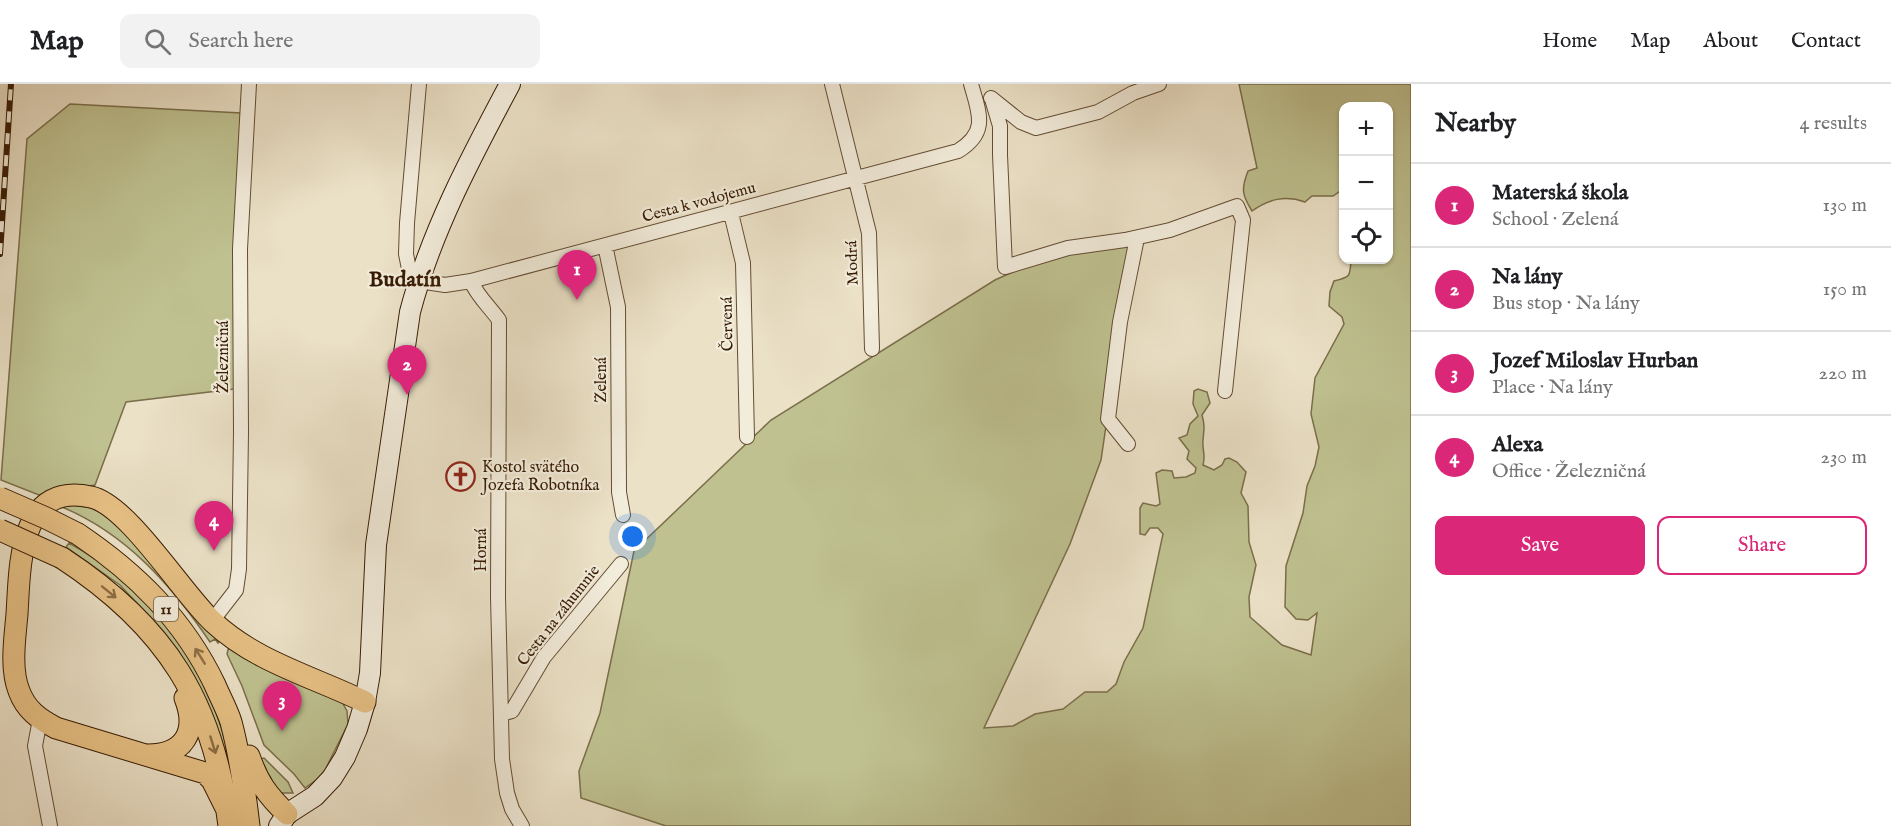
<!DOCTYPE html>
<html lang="en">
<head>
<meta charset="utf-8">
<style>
	body { margin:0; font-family:"IM FELL English",serif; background:#f2f2f2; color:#202124 }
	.controls { position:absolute; right:18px; top:18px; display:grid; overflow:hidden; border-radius:12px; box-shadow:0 2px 4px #0004 }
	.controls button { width:54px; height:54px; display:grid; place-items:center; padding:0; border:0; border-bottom:2px solid #e0e0e0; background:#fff; color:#202124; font:30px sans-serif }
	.you { position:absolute; left:633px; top:453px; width:21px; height:21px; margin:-15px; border:4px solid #fff; border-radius:50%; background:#1a73e8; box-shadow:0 0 0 9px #1a73e833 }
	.badge { display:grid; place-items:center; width:39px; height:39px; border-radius:50%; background:#db2777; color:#fff; font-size:20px; font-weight:700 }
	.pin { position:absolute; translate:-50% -50px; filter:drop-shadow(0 2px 3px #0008) }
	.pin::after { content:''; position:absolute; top:32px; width:21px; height:18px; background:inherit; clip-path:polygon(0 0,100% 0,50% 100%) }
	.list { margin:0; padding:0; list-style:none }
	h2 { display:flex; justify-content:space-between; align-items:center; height:78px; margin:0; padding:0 24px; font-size:26px }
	h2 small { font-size:20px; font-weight:400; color:#757577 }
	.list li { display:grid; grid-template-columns:39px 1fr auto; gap:18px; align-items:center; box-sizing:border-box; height:84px; padding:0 24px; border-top:2px solid #e0e0e0 }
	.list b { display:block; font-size:22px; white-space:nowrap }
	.list p { margin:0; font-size:20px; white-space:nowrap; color:#757577 }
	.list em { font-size:20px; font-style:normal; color:#757577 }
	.actions { display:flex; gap:12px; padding:18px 24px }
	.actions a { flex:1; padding:14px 0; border:2px solid #db2777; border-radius:12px; text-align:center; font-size:21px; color:#db2777 }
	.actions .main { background:#db2777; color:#fff }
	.icon { flex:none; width:33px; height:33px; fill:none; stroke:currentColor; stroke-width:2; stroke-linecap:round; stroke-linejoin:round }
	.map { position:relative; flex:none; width:1411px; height:742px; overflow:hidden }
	header { display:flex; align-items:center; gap:36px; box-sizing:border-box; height:84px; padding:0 30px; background:#fff; border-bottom:2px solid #e0e0e0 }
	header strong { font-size:28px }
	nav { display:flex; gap:33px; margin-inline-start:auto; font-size:21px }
	.search { width:420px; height:54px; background:#f2f2f2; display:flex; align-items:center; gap:15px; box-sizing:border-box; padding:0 21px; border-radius:12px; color:#757577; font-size:22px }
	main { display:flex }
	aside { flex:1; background:#fff }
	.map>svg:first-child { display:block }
</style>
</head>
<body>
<header>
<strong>Map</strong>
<div class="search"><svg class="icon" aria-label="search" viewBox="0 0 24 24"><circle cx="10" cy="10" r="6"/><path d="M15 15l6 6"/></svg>Search here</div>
<nav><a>Home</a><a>Map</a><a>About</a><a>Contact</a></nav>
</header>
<main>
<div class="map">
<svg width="1411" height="742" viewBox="0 0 1411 742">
	<rect width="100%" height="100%" fill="#ebe1c7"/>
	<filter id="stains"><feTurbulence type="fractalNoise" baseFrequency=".00333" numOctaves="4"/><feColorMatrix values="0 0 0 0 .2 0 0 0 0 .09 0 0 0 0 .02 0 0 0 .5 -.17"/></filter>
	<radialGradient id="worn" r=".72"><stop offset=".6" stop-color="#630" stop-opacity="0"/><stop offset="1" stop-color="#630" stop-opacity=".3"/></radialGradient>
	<path fill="#bfc190" stroke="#7b6e4a" stroke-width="1.5" d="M1239 0H1411V742H666L581 714 579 687 600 629 634 467 771 336 995 196 1057 168 1145 147 1116 274 1101 376 1070 460 984 644 1013 642 1035 630 1063 625 1085 608H1107L1116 600 1124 578 1143 544 1163 450 1158 444H1150L1145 451 1140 450V424L1143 419 1156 422 1160 420 1156 389 1162 386 1172 387 1174 394 1186 393 1195 389 1196 384 1187 375 1189 367 1179 354 1187 351 1190 340 1198 332 1193 320 1194 307 1198 305 1207 308 1210 319 1202 331C1205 342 1204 345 1203 356 1202 366 1206 371 1203 381L1214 386 1222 381 1225 375 1229 374 1237 378 1246 388 1241 409 1248 422 1249 458 1256 481 1249 513 1250 533 1282 561 1311 571 1317 529 1308 536 1296 535 1285 523 1286 482 1303 429 1307 402 1315 382 1319 363 1311 330 1315 294 1344 240 1342 233 1329 222 1330 208 1334 197C1351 193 1350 192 1351 176H1388V22H1344L1343 112 1339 108 1333 112H1312L1305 118C1285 111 1269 115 1252 127 1242 111 1241 105 1248 87L1257 84Z
		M70 20 241 29 234 305 126 318 95 401 39 411 1 396 27 55Z
		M72 421 93 424 112 435 220 555 218 559 215 555 210 558C172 502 127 450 62 423Z
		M69 459C144 500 204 577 226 660 233 683 236 708 241 732L179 570 162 546 120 501 66 463Z
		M229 562 342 618 347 627 348 640 325 686 319 694 305 704 294 690 264 661 242 602 227 570Z
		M264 674 288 698 293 709H277L260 675Z"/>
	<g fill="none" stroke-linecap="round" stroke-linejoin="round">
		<defs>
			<path id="street" d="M419 0 407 139 406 170 409 185 419 197 445 201 471 197 958 67C989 48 979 29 971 0
				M832 0 869 149 872 265
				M991 14 1021 38 1036 44 1098 28 1133 9 1159 0
				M992 15 1000 42V71L1005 183 1068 164 1125 156 1170 146 1237 122 1243 136 1225 307
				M731 129 743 179 747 353
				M605 161 618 223 619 408 623 431
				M471 197C477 212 490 223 499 236L498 513 502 675 507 709 512 725 522 742
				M1128 360 1108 335 1120 238 1137 154
				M212 537 236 506 239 485 241 348 240 165 249 0
				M501 630 512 627 544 573 621 480
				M40 635 35 662 50 742"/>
			<path id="secondary" d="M279 742 287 730 315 712 332 694 345 673 357 645 365 618 370 589 376 461 410 228C431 148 471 73 510 0"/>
			<path id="primary" d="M78 450C136 489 184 536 215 601 220 613 227 625 231 638 240 672 245 707 249 742
				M62 474C166 542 214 618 229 742
				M148 671C185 671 198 647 185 614
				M249 672C258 698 267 711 287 730
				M227 726 212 696 205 689 56 644C39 635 26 626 19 607 10 584 15 554 17 530 20 483 18 397 91 413 128 421 182 509 213 538 256 578 314 593 365 618"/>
		</defs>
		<use href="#street" stroke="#644c34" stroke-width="16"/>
		<use href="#secondary" stroke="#371b03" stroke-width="22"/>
		<use href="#primary" stroke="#371b03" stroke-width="23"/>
		<use href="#street" stroke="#f2ecdb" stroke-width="14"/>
		<use href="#secondary" stroke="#f2ecdb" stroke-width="20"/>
		<use href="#primary" stroke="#e6c084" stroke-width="21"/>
		<defs>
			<path id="rail" d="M0 170 11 0"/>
		</defs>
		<use href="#rail" stroke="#371b03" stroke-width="6"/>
		<use href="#rail" stroke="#f2ecdb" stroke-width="4" stroke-dasharray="11" stroke-linecap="butt"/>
		<defs>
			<path id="primary-bridge" d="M0 414 46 434 78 450
				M0 446 62 474"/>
		</defs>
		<use href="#primary-bridge" stroke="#371b03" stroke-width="23" stroke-linecap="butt"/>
		<use href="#primary-bridge" stroke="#e6c084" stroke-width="21"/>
	</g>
	<defs><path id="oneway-shaft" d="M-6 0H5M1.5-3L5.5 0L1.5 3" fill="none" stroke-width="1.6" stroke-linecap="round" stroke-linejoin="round" transform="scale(1.5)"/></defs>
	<g stroke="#8e6e44">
		<use href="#oneway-shaft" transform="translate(109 508) rotate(39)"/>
		<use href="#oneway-shaft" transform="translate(200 572) rotate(-122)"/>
		<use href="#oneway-shaft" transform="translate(213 661) rotate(73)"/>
	</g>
	<defs>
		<symbol id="church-ring" viewBox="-11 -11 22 22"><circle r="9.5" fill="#f2ecdb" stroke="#8f2418" stroke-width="1.5"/><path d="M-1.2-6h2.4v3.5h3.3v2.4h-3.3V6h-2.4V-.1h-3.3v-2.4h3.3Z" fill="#8f2418"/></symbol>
	</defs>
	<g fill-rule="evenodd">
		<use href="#church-ring" x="444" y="376" width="33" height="33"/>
	</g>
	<g text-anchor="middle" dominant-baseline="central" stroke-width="4.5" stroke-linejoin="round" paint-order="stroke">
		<rect fill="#f2ecdb" stroke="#6f5a44" stroke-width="1.5" x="154" y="513" width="24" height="24" rx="4.5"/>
		<g font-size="15" font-weight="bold" fill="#371b03">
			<text x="166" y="525">11</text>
		</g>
		<g font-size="16" fill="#371b03" stroke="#f2ecdb">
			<text transform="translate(699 119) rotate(-15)">Cesta k vodojemu</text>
			<text transform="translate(853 179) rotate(-92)">Modrá</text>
			<text transform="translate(728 240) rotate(-91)">Červená</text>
			<text transform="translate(224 273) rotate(-90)">Železničná</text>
			<text transform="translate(602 296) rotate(-90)">Zelená</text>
			<text transform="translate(482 466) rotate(-90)">Horná</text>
			<text transform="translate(559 532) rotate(-52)">Cesta na záhumnie</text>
		</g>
		<g font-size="16" fill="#371b03" stroke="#f2ecdb" text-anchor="start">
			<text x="482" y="384">Kostol svätého<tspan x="482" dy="18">Jozefa Robotníka</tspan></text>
		</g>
		<g font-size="22" font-weight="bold" fill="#371b03" stroke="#f2ecdb">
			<text x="405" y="196">Budatín</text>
		</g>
	</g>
	<rect width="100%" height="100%" filter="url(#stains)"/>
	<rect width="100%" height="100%" fill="url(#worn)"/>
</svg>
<div class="controls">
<button>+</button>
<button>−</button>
<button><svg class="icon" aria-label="locate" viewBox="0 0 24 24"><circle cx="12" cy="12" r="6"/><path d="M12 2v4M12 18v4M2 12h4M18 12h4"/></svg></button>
</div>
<div class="you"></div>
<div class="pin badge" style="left:577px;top:216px">1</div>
<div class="pin badge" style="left:407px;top:311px">2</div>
<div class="pin badge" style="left:282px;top:647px">3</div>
<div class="pin badge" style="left:214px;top:467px">4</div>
</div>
<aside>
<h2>Nearby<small>4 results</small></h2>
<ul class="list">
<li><span class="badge">1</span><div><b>Materská škola</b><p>School · Zelená</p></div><em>130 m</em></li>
<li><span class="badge">2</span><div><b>Na lány</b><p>Bus stop · Na lány</p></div><em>150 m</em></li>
<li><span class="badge">3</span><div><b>Jozef Miloslav Hurban</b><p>Place · Na lány</p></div><em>220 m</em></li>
<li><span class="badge">4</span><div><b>Alexa</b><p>Office · Železničná</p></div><em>230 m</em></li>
</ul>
<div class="actions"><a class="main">Save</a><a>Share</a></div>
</aside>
</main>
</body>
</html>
